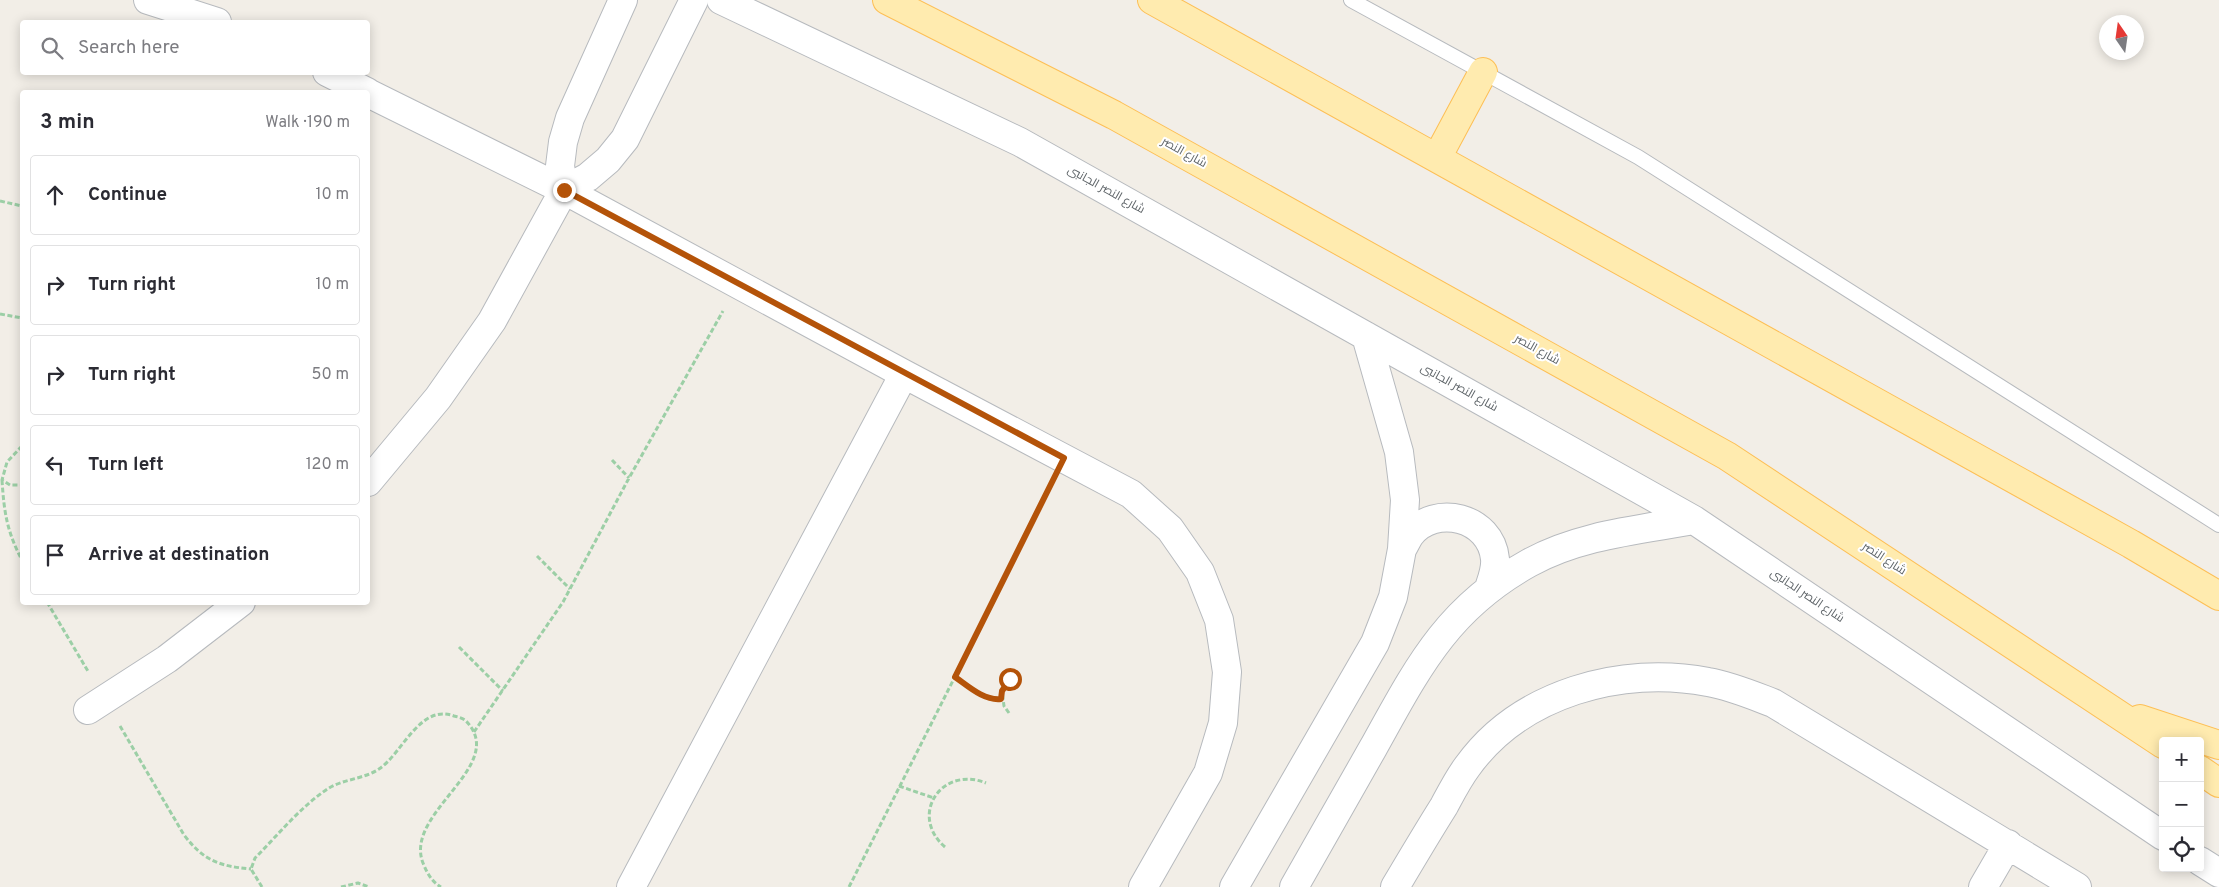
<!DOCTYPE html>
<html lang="en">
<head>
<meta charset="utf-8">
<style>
	body { margin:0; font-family:Overpass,Cairo,sans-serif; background:#f2f2f3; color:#2b2b33 }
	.controls { position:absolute; right:15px; bottom:15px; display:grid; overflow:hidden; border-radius:5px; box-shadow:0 2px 12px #0003 }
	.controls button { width:45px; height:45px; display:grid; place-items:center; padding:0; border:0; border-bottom:1px solid #e1e1e2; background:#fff; color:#2b2b33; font:25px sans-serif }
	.compass { position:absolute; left:2099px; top:15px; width:45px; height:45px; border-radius:50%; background:#fff; box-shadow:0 2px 12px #0003; rotate:347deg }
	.stop { position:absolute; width:15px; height:15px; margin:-11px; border:4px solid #b45309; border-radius:50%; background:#fff }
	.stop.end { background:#b45309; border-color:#fff; box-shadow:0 1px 5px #0008 }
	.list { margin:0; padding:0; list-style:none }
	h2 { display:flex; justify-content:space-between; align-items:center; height:65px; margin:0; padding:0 20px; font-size:21px }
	h2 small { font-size:16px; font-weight:400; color:#7c7c81 }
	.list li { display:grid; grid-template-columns:32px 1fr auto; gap:15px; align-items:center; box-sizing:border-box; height:80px; margin:0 10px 10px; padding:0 10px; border:1px solid #e1e1e2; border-radius:5px }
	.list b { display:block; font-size:19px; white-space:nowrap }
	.list em { font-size:16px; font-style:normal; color:#7c7c81 }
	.icon { flex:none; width:28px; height:28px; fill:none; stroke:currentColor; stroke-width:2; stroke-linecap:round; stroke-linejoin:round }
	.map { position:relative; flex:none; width:2219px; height:887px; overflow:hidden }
	.search { position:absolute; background:#fff; box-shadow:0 2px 12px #0003; left:20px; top:20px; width:350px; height:55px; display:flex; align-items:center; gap:12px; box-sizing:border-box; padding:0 18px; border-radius:5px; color:#7c7c81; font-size:19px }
	.panel { position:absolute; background:#fff; box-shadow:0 2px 12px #0003; left:20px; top:90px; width:350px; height:515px; border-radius:5px }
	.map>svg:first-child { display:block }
</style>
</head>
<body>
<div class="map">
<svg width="2219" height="887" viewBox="0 0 2219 887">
	<rect width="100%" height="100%" fill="#f2eee7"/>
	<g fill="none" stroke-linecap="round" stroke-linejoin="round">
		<defs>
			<path id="service" d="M1351 0 1638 157 2219 525"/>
			<path id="minor" d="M148 0 217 22
				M327 72 367 92
				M368 93 564 190 904 374 1131 494 1170 529 1200 572 1219 620 1227 672 1223 723 1208 773 1143 887
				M564 190 560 166 563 142 570 118 623 0
				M368 482 438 398 492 321 564 190 588 177 608 160 625 139 694 0
				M88 710 167 659 241 602
				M631 887 904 374
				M1395 887C1411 860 1427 833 1444 806 1451 793 1458 779 1467 767 1520 693 1622 665 1708 682 1731 686 1752 695 1773 703L2077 887
				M1983 887 2008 844"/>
			<path id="tertiary" d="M721 0 1020 142 1694 520 2163 836
				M1402 549C1405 545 1407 539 1410 535 1435 503 1491 517 1495 559 1496 569 1492 579 1489 588
				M2200 861 2219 873
				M1234 887 1375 643 1393 597 1402 549 1405 500 1399 452 1366 336
				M1294 887C1320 841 1347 794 1373 748 1417 669 1446 609 1529 563 1579 535 1639 530 1694 520"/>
			<path id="primary" d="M887 0 1114 115 1727 456 2163 744
				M1152 0 2131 544 2219 596
				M1437 158 1483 72
				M2140 719 2219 745
				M2200 770 2219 783"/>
		</defs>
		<use href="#service" stroke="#b7babe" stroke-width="16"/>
		<use href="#minor" stroke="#b7babe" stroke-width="30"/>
		<use href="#tertiary" stroke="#b7babe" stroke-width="30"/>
		<use href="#primary" stroke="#fdbf55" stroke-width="30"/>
		<path stroke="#9ccfa6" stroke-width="3" stroke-dasharray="5 2.5" stroke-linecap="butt" d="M0 201 22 206
			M0 314 22 318
			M22 446 7 462 2 480 10 485H22
			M612 460 629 478
			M2 480C4 512 7 532 22 560
			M537 556 570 589
			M47 602 89 673
			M459 647 503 691
			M955 677 983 696 1001 699
			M1009 713 1004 706 1002 691 1010 679 1017 677
			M120 726 184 835C204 861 219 866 251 869
			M474 732 563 602 629 478 723 311
			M899 786 934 798
			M945 847C908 815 942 765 986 783
			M262 887 251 869 255 858C278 835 301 806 329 788 344 779 364 779 379 769 402 754 420 703 454 716 458 717 462 718 465 720 511 765 403 812 423 863 427 873 432 882 441 887
			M341 887 358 883 369 887
			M849 887 1051 486"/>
		<use href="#service" stroke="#fff" stroke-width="14"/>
		<use href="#minor" stroke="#fff" stroke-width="28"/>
		<use href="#tertiary" stroke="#fff" stroke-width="28"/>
		<use href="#primary" stroke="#ffebaf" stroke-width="28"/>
	</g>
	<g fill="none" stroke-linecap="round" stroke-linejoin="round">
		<path stroke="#b45309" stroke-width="6" d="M564 190 1064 458 955 677C968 686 984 701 1001 699L1002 691 1010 679"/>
	</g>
	<g text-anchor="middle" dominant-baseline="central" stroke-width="4" stroke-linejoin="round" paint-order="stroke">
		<g font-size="12" fill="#5e6468" stroke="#fff">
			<text transform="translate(1184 153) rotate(29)">شارع النصر</text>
			<text transform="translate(1106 190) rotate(29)">شارع النصر الجانبى</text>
			<text transform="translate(1537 350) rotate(29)">شارع النصر</text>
			<text transform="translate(1459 388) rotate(29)">شارع النصر الجانبى</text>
			<text transform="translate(1884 559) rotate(33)">شارع النصر</text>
			<text transform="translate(1807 596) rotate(34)">شارع النصر الجانبى</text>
		</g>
	</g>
</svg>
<div class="controls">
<button>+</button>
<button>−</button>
<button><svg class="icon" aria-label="locate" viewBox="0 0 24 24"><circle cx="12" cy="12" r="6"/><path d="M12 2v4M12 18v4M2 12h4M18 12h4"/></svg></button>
</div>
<svg class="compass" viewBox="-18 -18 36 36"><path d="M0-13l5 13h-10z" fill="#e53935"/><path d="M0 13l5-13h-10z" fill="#7c7c81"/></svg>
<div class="stop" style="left:1010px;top:679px"></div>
<div class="stop end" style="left:564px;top:190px"></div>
<div class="search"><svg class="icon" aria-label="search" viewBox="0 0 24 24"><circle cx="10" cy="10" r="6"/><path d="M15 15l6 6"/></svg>Search here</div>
<section class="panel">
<h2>3 min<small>Walk · 190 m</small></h2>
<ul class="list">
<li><svg class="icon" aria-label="ahead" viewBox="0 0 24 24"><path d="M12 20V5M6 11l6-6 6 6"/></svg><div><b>Continue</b></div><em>10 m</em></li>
<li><svg class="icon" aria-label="right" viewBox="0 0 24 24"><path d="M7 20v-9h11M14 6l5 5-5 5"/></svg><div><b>Turn right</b></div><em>10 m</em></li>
<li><svg class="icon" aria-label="right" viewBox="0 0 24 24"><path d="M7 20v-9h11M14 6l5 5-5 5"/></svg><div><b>Turn right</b></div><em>50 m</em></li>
<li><svg class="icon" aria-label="left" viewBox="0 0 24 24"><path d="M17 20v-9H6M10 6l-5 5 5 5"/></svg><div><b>Turn left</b></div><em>120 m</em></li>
<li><svg class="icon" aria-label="arrive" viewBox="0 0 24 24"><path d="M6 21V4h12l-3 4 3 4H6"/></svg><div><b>Arrive at destination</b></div></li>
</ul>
</section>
</div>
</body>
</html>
